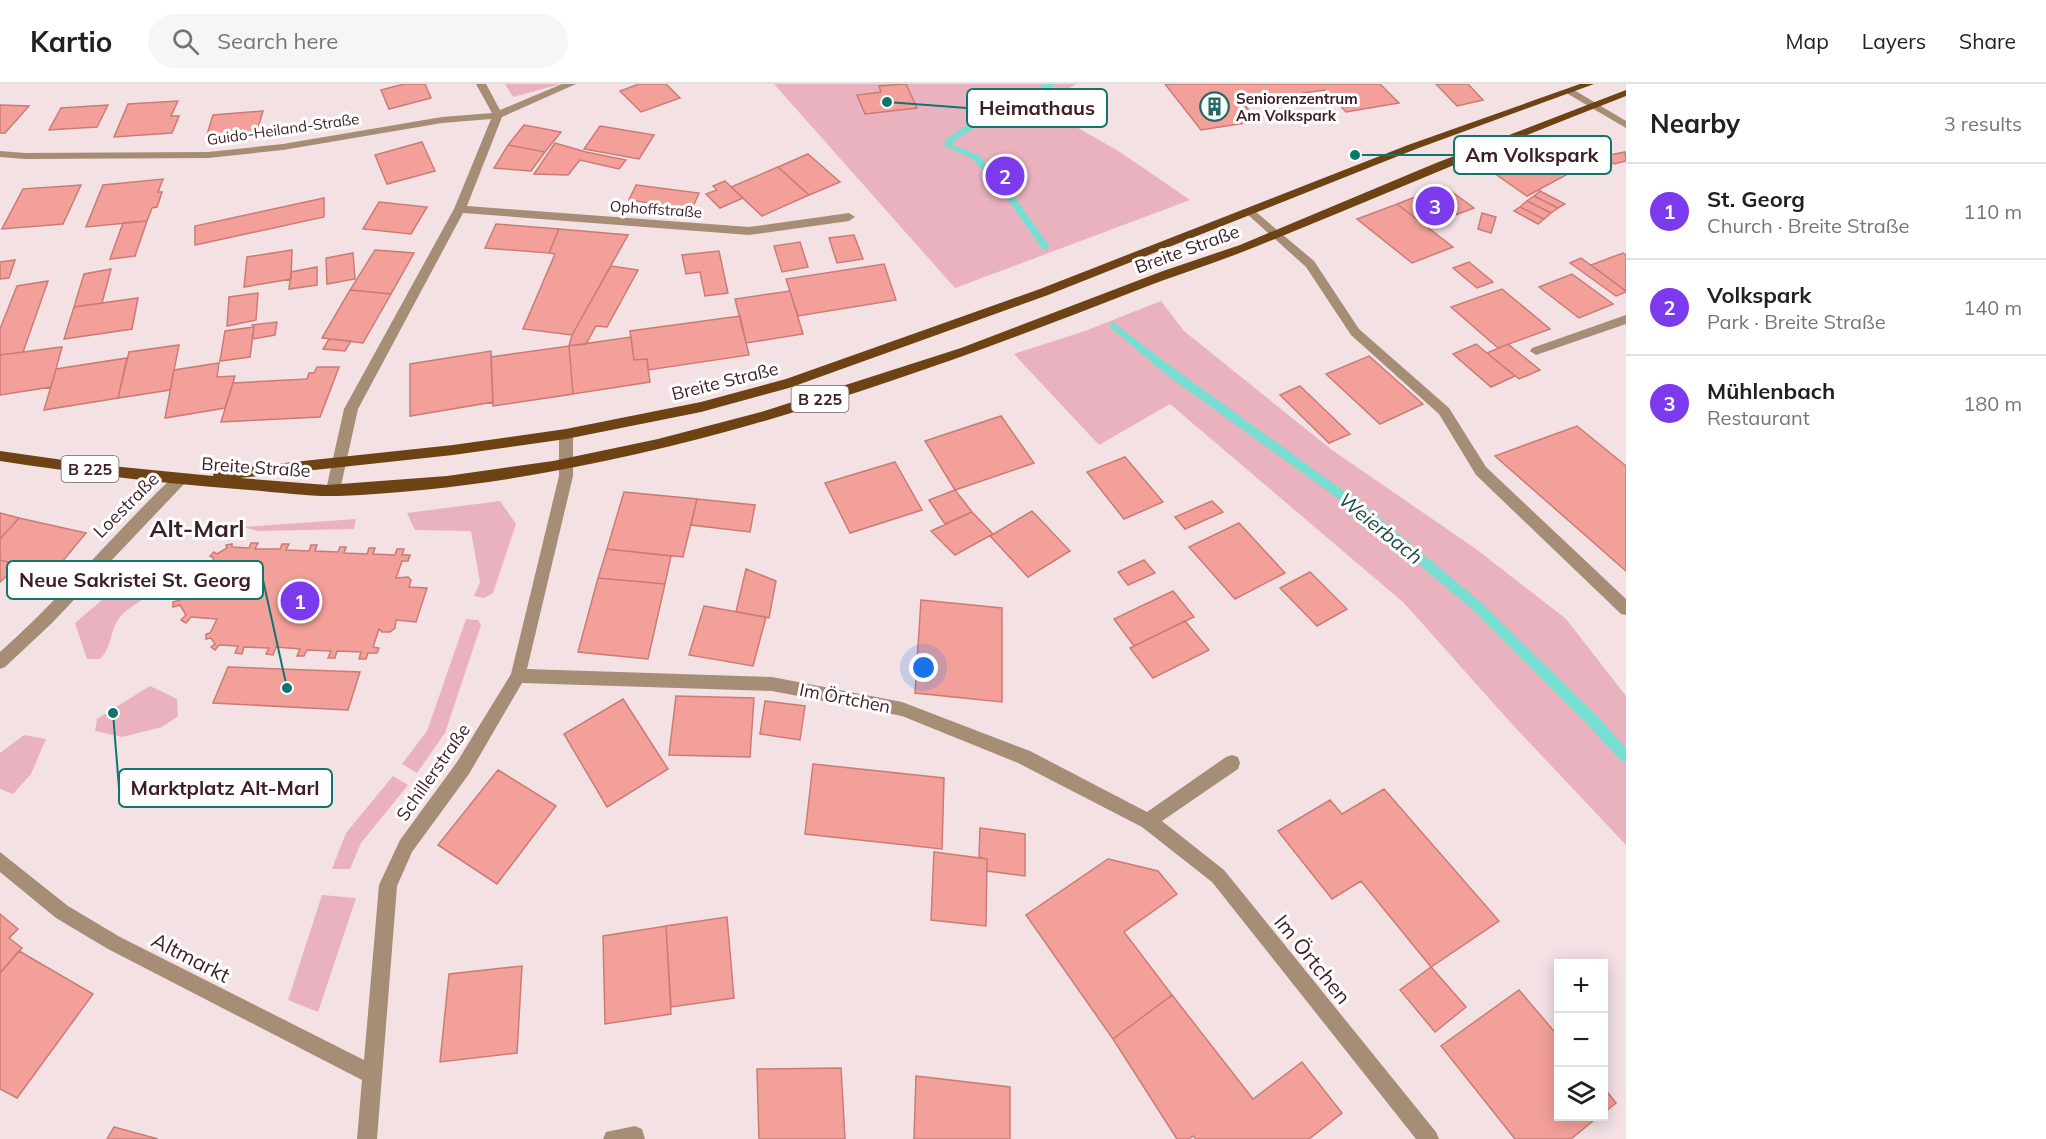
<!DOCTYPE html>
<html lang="en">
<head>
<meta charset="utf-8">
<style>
	body { margin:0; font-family:Mulish,sans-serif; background:#f6f6f6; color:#202124 }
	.controls { position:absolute; right:18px; bottom:18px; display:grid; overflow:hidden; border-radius:0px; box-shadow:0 3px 15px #0003 }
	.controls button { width:54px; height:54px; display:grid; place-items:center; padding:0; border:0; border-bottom:2px solid #e0e0e0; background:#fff; color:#202124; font:30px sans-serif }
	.you { position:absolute; left:924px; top:584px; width:21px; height:21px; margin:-15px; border:4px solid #fff; border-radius:50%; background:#1a73e8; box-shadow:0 0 0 9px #1a73e833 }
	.badge { display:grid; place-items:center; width:39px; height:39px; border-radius:50%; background:#7c3aed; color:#fff; font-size:20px; font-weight:700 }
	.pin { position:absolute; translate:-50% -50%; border:3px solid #fff; box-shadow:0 2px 6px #0006 }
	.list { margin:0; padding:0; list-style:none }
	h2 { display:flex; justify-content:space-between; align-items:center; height:78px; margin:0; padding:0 24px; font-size:26px }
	h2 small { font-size:20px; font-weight:400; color:#757577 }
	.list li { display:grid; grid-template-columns:39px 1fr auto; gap:18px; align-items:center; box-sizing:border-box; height:96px; padding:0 24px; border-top:2px solid #e0e0e0 }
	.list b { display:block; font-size:22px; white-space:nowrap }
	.list p { margin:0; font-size:20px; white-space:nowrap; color:#757577 }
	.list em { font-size:20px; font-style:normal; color:#757577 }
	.icon { flex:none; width:33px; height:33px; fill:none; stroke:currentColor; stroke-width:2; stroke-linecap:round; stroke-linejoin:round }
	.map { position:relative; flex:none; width:1626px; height:1055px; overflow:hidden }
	header { display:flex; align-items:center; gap:36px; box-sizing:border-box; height:84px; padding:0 30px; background:#fff; border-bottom:2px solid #e0e0e0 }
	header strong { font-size:28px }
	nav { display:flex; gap:33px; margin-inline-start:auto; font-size:21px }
	.search { width:420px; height:54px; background:#f6f6f6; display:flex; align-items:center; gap:15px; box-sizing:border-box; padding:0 21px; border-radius:33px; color:#757577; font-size:22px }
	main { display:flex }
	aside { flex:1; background:#fff }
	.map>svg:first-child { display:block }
</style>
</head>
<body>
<header>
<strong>Kartio</strong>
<div class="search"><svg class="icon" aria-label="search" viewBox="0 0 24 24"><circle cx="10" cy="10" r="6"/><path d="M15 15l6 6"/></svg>Search here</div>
<nav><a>Map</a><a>Layers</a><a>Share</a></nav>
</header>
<main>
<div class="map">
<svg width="1626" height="1055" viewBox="0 0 1626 1055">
	<rect width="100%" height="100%" fill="#f3e1e4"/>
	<path fill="#eab2be" d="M505 0H561L513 13Z
		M774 0H1076L1040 22 1120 68 1190 116 955 204Z
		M1161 217 1184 247 1332 366 1476 465 1566 535 1626 612V761L1511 639 1404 519 1170 320 1099 361 1014 270 1085 247Z
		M500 417 516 440 493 509 484 514 474 512 480 498 471 447 415 446 407 429Z
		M356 435 354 445 258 447 243 443Z
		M143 481C181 504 133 516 120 533 110 545 112 564 100 575H87L75 539Z
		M466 535 478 536 481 541 445 649 417 689 402 680 427 647Z
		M150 602 177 615 178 632 162 643 122 653 95 647 97 635Z
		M24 651 46 655 31 690 13 710 0 705V669Z
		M393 692 408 701 361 759 350 785H332L346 749Z
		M322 811 356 814 318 928 288 916Z"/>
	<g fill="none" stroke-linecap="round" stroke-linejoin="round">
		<path fill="#78ded1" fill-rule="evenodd" d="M1046 0H1056L993 32 953 58 952 61 977 70 1007 102 1050 163 1045 166 1042 165 1001 106 971 74 944 62 946 55 987 28Z
			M1113 238 1172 283 1370 426 1482 519 1599 634 1626 664V679L1621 677 1589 642 1474 527 1362 432 1164 289 1110 243V239Z"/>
	</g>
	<path fill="#f4a09a" stroke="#cb7b75" stroke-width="1.5" d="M404 0H425L431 14 389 25 381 6Z
		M639 0H666L680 14 641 28 620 7Z
		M906 0 917 24 865 30 857 11 881 8 879 2Z
		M1165 0H1380L1399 19 1346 28 1325 6 1303 9 1305 12 1262 19 1259 16 1242 18 1258 37 1201 46Z
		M1436 0H1468L1483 16 1457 22Z
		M178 17 171 32H179L172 49 114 53 128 20Z
		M0 21 29 22 5 49H0Z
		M108 21 97 43 49 46 61 24Z
		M263 27 256 50 206 54 213 31Z
		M524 41 561 48 545 68 508 61Z
		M600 42 654 51 639 75 584 65Z
		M422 58 435 87 387 100 375 71Z
		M555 59 586 68 626 76 619 85 580 76 568 91 534 90Z
		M508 61 545 68 531 87 494 84Z
		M1531 68 1566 91 1527 112 1488 85Z
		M1625 68 1626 77 1614 80 1605 72Z
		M808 70 840 98 809 111 778 83Z
		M778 83 809 111 762 132 731 103Z
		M163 95 158 108H162L157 123 152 124 147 137 86 143 103 101Z
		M725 97 743 114 720 124 706 110 717 106 713 102Z
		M81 101 63 140 2 145 23 105Z
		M636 101 699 109 692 125 629 116Z
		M1444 102 1474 124 1426 142 1397 120Z
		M1540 107 1565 120 1558 124 1534 112Z
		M1534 112 1558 124 1551 129 1527 117Z
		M324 114V133L195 161V142Z
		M1527 117 1551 129 1544 135 1520 123Z
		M379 118 427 123 411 150 363 145Z
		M1397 120 1426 142 1453 163 1412 179 1357 135Z
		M1520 123 1544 135 1538 140 1514 127Z
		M1482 129 1496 133 1491 149 1478 145Z
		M147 137 135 172 110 175 123 139Z
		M496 140 559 145 549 169 485 164Z
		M559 145 628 151 572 251 523 245 555 170 549 169Z
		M854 151 863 175 837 179 829 154Z
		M800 158 808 183 782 188 774 162Z
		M292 166 291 195 244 203 247 173Z
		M375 166 414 169 391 210 350 206Z
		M719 167 728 209 705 212 700 188 686 190 682 171Z
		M353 169 355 195 327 200 326 174Z
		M1623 169 1626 171V207L1591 181Z
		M1581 174 1626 207V208L1616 212 1570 179Z
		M15 176 9 194 0 195V178Z
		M1469 178 1493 198 1477 204 1453 184Z
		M884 180 896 216 798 232 786 195Z
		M611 182 638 186 607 243 596 242 586 260 569 262 572 251Z
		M317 183V201L289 205 291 188Z
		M111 185 102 219 74 223 84 190Z
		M1572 190 1613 220 1579 234 1539 203Z
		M48 197 23 268 0 271V245L17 202Z
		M1502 205 1550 245 1498 264 1451 223Z
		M350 206 391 210 363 259 322 254Z
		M790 207 803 250 746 259 735 215Z
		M258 209 256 236 227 242 229 213Z
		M138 214 132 245 64 255 74 223Z
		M740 232 749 271 648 286 647 275 634 276 630 247Z
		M277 238 275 251 252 255 254 243 252 241Z
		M254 243 250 273 220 277 225 247Z
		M631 253 634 276 647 275 650 298 573 310 569 262Z
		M329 255 351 257 345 267 323 265Z
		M1476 260 1487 269 1515 292 1491 303 1453 270Z
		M1508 260 1540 286 1519 295 1487 269Z
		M179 261 170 306 118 314 129 268Z
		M569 262 573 310 493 322 491 273Z
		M62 263 51 303 0 311V271Z
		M491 267 493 318 410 332V280Z
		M1369 272 1423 320 1380 340 1326 290Z
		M127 274 118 314 44 326 56 285Z
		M219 279 217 293 235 292 225 324 165 334 174 286Z
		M317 283H339L320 333 221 338 233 299 307 295 309 289H314Z
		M1300 302 1350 350 1329 359 1280 311Z
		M1001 332 1034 379 955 406 925 357Z
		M1577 342 1626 382V487L1495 372Z
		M1125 373 1163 418 1124 435 1087 388Z
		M895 378 922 426 850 449 825 399Z
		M955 406 972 428 945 440 929 416Z
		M624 408 697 415 683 473 607 465Z
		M697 415 755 421 750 448 691 441Z
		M1212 417 1223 428 1185 445 1175 433Z
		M1032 427 1070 467 1028 493 990 452Z
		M972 428 993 450 955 471 931 447Z
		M0 429 19 434 0 455Z
		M19 434 86 449 52 490 0 476V455Z
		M1239 439 1285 489 1235 515 1189 463Z
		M251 459H258L255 465H280L282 460H289L286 466 309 467 311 461H317L315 467 338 468 340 463H346L344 469 367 470 369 464H375L373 470 395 471 397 465H404L402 471H410L408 477H402L396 494 408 493 411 496 409 503 427 504 416 538 396 536 395 544 390 548H382L379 545 373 563 379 564 377 569H368L366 575H359L361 568 337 567 335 574H328L331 567 307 566 304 572H297L300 565 276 563 273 571 266 570 269 564 244 563 242 570 235 569 238 562 219 561 215 566 211 563 215 560 211 554 206 555V550L210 549 217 535 191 533 186 539 181 536 186 531 180 521 173 523V518L180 516 186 503 181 500 186 495 192 497 206 489 214 474 210 472 214 468 217 470 227 464 226 461 232 460V463L249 464Z
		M607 465 671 472 665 500 598 494Z
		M0 476 19 481 0 498Z
		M1144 476 1155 489 1128 501 1118 488Z
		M746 485 776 497 769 534 736 528Z
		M1310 488 1347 525 1317 542 1280 504Z
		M598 494 665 500 648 575 578 568Z
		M1173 507 1194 533 1134 562 1114 535Z
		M921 516 1002 524V618L915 609Z
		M704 522 766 533 753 582 689 571Z
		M1185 537 1209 566 1153 594 1130 564Z
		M228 583 360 588 348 626 213 619Z
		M676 612 754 614 750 673 669 671Z
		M623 615 668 685 607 723 564 650Z
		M765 617 805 622 800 656 760 650Z
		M813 680 944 694 942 765 805 750Z
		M498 686 556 722 497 800 438 761Z
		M1384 705 1499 837 1431 883 1361 797 1332 815 1278 747 1330 716 1342 730Z
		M980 744 1025 750V792L987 787V775L979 773Z
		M934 768 987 775 986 842 931 836Z
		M1108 775 1158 787 1177 810 1124 848 1172 911 1113 955 1026 831Z
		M0 830 18 845 9 854 22 864 0 889Z
		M727 833 734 914 671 923 666 842Z
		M666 842 671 930 605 940 603 852Z
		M19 867 93 910 17 1014 0 1005V889Z
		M522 882 517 969 440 978 449 890Z
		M1431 883 1466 923 1435 948 1400 906Z
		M1519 906 1558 952V1032H1599L1571 1055H1515L1441 962Z
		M1172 911 1253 1015 1302 978 1342 1029 1309 1055H1196L1193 1052 1189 1055H1177L1113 955Z
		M841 984 845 1055H759L757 985Z
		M916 992 1010 1003V1055H914Z
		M1604 1004 1616 1019 1604 1029Z
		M114 1043 158 1055H107Z"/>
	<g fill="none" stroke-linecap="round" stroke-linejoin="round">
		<path fill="#a68d76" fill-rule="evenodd" d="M476 0H486L500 26 562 0H576L502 33 467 122 749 143 849 129 855 133 849 137 749 151 463 129 358 325 340 406 333 411 326 406 344 325 454 125 491 35 442 39 283 66 208 74 25 75 0 73V67L25 69 208 68 283 60 442 33 492 29Z
			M1568 6H1574L1626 37V44L1568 10Z
			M1250 123 1314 177 1359 245 1449 324 1486 383 1626 515V531L1621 530 1476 391 1439 330 1351 251 1306 183 1246 129 1244 127Z
			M1626 231V240L1536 271 1530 267 1532 264Z
			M566 345 573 350V392L527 585 772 593 902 618 1030 667 1147 728 1226 673 1232 671 1238 673 1240 679 1238 685 1162 737 1224 786 1436 1048 1439 1055H1416L1212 798 1142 743 1018 679 902 632 772 607 522 599 469 690 412 768 397 802 377 1055H357L362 996 108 865 56 834 0 788V768L68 822 120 853 364 976 379 801 400 756 457 678 511 590 559 392V350Z
			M180 390 187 395 185 399 52 539 5 583 0 585V568C62 513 115 448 175 391Z
			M635 1042 642 1045 645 1055H603L606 1048Z"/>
		<path fill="#6d4314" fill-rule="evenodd" d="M1580 0H1594L1416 65 1048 211 789 304 701 328 566 355 453 371 240 394 327 401 447 392 553 377 658 355 761 328 961 264 1163 187 1240 161 1436 79 1626 6V12C1501 60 1379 113 1255 163 1216 179 1175 191 1135 207 880 307 615 400 339 412 305 413 271 407 237 405 157 399 79 389 0 377V367L91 380 213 392 214 387 219 386 453 361 566 345 701 318 786 295 1040 205 1408 61Z"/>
	</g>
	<defs>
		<symbol id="building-ring" viewBox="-11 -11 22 22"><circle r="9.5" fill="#fff" stroke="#236c63" stroke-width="1.5"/><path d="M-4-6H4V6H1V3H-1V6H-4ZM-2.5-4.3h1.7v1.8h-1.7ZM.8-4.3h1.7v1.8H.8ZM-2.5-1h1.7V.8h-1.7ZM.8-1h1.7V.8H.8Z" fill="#236c63"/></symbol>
	</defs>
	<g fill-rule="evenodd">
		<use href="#building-ring" x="1198" y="6" width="33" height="33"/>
	</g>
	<g text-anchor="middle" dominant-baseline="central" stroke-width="6" stroke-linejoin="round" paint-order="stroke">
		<g font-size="15" font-weight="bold" fill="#3e1e26" stroke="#fff" text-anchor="start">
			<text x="1236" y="14">Seniorenzentrum<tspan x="1236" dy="17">Am Volkspark</tspan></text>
		</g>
		<g font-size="15" fill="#3e1e26" stroke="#fff">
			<text transform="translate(283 45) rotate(-8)">Guido-Heiland-Straße</text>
			<text transform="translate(656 125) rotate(4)">Ophoffstraße</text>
		</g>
		<g fill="#fff" stroke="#786267" stroke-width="1.5">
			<rect x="791.5" y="302" width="57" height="26" rx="4.5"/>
			<rect x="61.5" y="372" width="57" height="26" rx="4.5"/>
		</g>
		<g font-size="16" font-weight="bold" fill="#3e1e26">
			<text x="820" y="315">B 225</text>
			<text x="90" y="385">B 225</text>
		</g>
		<g font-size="18" fill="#3e1e26" stroke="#fff">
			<text transform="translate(1187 165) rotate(-20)">Breite Straße</text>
			<text transform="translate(725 297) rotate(-14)">Breite Straße</text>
			<text transform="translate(256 383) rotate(4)">Breite Straße</text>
			<text transform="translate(126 421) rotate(-45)">Loestraße</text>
			<text transform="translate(845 614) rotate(11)">Im Örtchen</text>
			<text transform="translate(433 688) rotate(-55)">Schillerstraße</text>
		</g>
		<g font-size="20" font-style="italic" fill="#1d4b45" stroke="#fff">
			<text transform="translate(1381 444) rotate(39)">Weierbach</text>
		</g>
		<g font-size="21" fill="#3e1e26" stroke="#fff">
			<text transform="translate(191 873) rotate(27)">Altmarkt</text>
			<text transform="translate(1313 875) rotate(51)">Im Örtchen</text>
		</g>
		<g font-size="24" font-weight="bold" fill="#3e1e26" stroke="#fff">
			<text x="197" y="444">Alt-Marl</text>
		</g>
	</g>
	<path fill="none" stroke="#0f766e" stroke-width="2" d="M887 18L967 24M1355 71L1454 71M287 604L263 496M113 629L119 704"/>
	<g fill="#0f766e" stroke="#fff" stroke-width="2">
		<circle cx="887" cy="18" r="6"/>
		<circle cx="1355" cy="71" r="6"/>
		<circle cx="287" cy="604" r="6"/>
		<circle cx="113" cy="629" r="6"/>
	</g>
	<g fill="#fff" stroke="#0f766e" stroke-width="2">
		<rect x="967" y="5" width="140" height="38" rx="6"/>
		<rect x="1454" y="52" width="157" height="38" rx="6"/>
		<rect x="7" y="477" width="256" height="38" rx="6"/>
		<rect x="119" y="685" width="213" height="38" rx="6"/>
	</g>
	<g font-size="20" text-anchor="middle" font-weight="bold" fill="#3e1e26">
		<text x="1037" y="31">Heimathaus</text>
		<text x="1532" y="78">Am Volkspark</text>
		<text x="135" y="503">Neue Sakristei St. Georg</text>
		<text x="225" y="711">Marktplatz Alt-Marl</text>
	</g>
</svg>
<div class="controls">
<button>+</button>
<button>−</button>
<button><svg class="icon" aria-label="layers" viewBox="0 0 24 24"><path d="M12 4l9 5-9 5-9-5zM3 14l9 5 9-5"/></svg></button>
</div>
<div class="you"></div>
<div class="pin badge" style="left:300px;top:517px">1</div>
<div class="pin badge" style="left:1005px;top:92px">2</div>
<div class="pin badge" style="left:1435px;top:122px">3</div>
</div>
<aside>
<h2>Nearby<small>3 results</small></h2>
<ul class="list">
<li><span class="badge">1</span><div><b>St. Georg</b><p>Church · Breite Straße</p></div><em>110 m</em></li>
<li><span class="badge">2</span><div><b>Volkspark</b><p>Park · Breite Straße</p></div><em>140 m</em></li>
<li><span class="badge">3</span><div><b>Mühlenbach</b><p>Restaurant</p></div><em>180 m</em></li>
</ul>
</aside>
</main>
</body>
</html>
